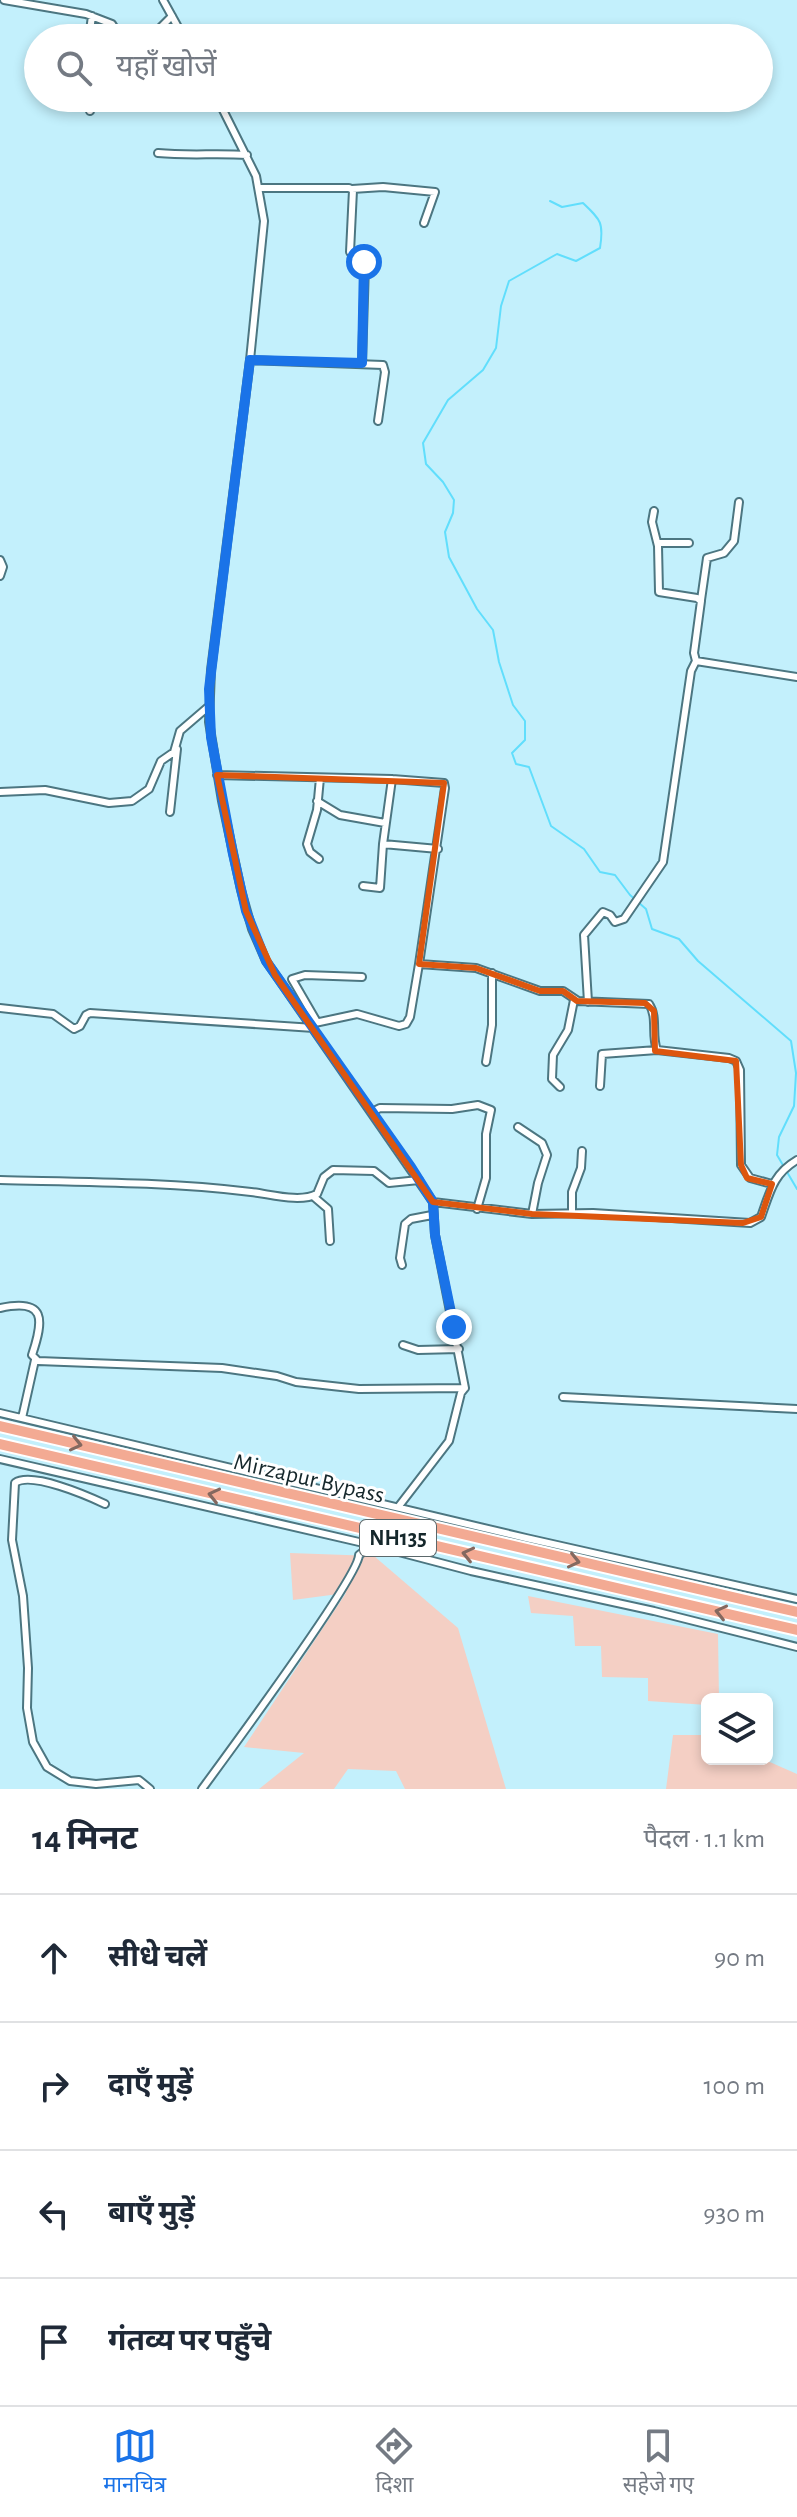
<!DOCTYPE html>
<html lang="hi">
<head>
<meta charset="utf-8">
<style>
	body { margin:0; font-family:"Alegreya Sans","Noto Sans Devanagari",sans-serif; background:#f6f6f7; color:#1f2937 }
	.controls { position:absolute; right:24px; bottom:24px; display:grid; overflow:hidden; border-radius:12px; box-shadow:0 4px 12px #0003 }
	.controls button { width:72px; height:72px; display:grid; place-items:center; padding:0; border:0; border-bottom:2px solid #e0e1e3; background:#fff; color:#1f2937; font:40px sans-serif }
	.stop { position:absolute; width:24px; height:24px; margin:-18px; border:6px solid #1a73e8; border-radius:50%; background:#fff }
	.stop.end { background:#1a73e8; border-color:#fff; box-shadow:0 2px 8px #0008 }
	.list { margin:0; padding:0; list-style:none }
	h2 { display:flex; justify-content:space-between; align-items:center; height:104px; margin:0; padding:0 32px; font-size:34px }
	h2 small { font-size:26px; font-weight:400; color:#747a83 }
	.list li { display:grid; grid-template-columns:52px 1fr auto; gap:24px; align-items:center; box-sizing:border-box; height:128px; padding:0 32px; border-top:2px solid #e0e1e3 }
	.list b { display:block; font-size:30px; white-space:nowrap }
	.list em { font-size:26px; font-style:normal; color:#747a83 }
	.icon { flex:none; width:44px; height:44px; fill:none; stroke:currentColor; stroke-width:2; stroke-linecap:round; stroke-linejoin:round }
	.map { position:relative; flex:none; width:797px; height:1789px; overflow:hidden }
	.search { position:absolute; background:#fff; box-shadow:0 4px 12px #0003; left:24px; right:24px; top:24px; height:88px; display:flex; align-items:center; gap:20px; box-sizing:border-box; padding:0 28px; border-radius:44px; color:#747a83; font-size:30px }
	.sheet { height:616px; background:#fff }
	nav { display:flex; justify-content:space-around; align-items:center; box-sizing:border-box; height:112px; border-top:2px solid #e0e1e3; background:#fff; font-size:22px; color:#747a83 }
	nav a { display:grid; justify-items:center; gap:4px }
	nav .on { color:#1a73e8 }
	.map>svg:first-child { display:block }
</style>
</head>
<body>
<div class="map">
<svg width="797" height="1789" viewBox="0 0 797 1789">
	<rect width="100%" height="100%" fill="#c3f0fc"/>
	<path fill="#f4cfc4" d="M290 1553 374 1556 458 1628 506 1789H405L396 1771 348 1769 334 1789H259L304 1753 244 1747 346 1593 293 1600Z
		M528 1596 718 1634 719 1699H707V1705L648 1701V1678L602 1677 601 1646H575L573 1616 531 1613Z
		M673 1735H707V1759H763L797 1774V1789H666Z"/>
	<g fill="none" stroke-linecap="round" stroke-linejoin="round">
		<path stroke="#61defc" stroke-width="2" d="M550 201 562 207 583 203C601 220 604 223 600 248L576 261 557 254 509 281 501 306 496 348 483 370 448 400 423 443 426 464 443 482 454 500 453 513 445 532 449 557 477 609 493 630 499 662 513 705 525 721V740L512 753 516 764 529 767 551 826 584 849 600 872 615 875 630 895 646 909 652 929 679 939 698 961 791 1041 796 1073 794 1106 779 1137 777 1155 797 1189"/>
		<defs>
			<path id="minor" d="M4 0 86 14 112 24 121 38
				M163 0 184 38
				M89 38 92 16
				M136 38 156 32 172 16
				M217 98 256 176 264 221 250 360 211 670 209 722 222 801 241 890 252 929 266 961 433 1202 532 1214 593 1213 750 1223 761 1217C770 1192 773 1174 797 1160
				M90 111 91 98
				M158 153C188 156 216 153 247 155
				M259 188H349L353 190 350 252 362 260 365 265 362 363
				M352 189 383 187 435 192 424 223
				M250 360 383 365 385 372 378 421
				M654 511 652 522 658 546 659 592 697 598 701 601 694 653 696 661 797 677
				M658 543H689
				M0 560 3 567 0 576
				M701 600 707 558 724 553 734 541 739 502
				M217 775 392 779 444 783 445 788 419 964
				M392 779 383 844 438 849
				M0 792 45 790 109 803 132 801 149 789 161 761 174 752 180 731 208 707
				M317 801 340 815 385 823
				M170 812 177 749
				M319 859 310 852 307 844 317 810 320 778
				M363 886 380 888 383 844
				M588 1002 584 935 603 912 610 915 615 922 624 919 663 862 691 671 696 661
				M0 1008 53 1014 74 1029 80 1026 86 1015 90 1013 314 1028
				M317 1022 292 979 305 975 362 977
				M310 1024 357 1014 399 1026 406 1024 410 1017 419 964 476 968 540 991H563L578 1001 649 1004C658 1017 651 1035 657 1050L729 1058 736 1061 740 1070 741 1165 750 1178 772 1184
				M486 1062 492 1025V973
				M600 1086 602 1054 657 1050
				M560 1087 552 1079 553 1055 568 1030 574 1000
				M372 1112 380 1108 452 1109 478 1105 491 1110 486 1134V1178L477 1209
				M518 1127 542 1143 547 1155 538 1183 532 1214
				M0 1180C84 1182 168 1182 251 1192 270 1194 300 1203 317 1194L324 1177 333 1170 374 1171 389 1183 419 1180
				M314 1197 328 1209 330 1241
				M572 1213V1192L581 1168 582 1151
				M402 1265 400 1258 405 1224 411 1219 432 1215
				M0 1308C46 1298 44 1319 32 1355L38 1361 222 1368 277 1376 296 1382 359 1389 465 1388
				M403 1345 418 1350 459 1349
				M563 1397 797 1409
				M0 1413 526 1538 797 1599
				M22 1418 35 1360
				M0 1459 372 1545 471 1571 654 1611 797 1647
				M105 1504C88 1496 31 1471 15 1483L12 1540 23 1596 28 1668 27 1708 33 1742 47 1767 70 1781 96 1784 139 1780 150 1789
				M399 1506 449 1441 461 1393 465 1388 435 1235 433 1202
				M202 1789C224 1759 359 1576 359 1555L379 1540"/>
			<path id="trunk" d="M0 1426 797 1612
				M0 1444 797 1630"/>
		</defs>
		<use href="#minor" stroke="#4c7681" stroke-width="10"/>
		<use href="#trunk" stroke="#fff" stroke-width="14"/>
		<use href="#minor" stroke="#fff" stroke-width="6"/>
		<use href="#trunk" stroke="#f3aa93" stroke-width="10"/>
	</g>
	<defs><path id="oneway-chevron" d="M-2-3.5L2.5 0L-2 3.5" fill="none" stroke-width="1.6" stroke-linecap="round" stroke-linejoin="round" transform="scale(2)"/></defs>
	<g stroke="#84685f">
		<use href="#oneway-chevron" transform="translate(76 1444) rotate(13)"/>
		<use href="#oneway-chevron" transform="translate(214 1495) rotate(-167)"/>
		<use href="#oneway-chevron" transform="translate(468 1554) rotate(-167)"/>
		<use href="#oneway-chevron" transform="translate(574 1561) rotate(13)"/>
		<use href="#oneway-chevron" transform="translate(721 1612) rotate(-167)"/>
	</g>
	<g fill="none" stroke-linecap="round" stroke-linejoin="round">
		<path stroke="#1a73e8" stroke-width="10" d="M364 262 362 363 250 360 209 689 211 737 233 854 246 911 266 961 411 1167 433 1202 435 1235 454 1327"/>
	</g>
	<path fill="none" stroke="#dd560e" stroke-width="6" stroke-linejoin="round" d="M217 775 444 783 419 964 476 968 540 991H563L577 1001 645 1003 654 1011 655 1051 736 1061 741 1165 747 1178 772 1184 761 1217 743 1223 532 1214 433 1202 275 975 246 911Z"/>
	<g text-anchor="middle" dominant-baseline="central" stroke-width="6" stroke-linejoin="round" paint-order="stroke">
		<rect fill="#fff" stroke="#5b686b" stroke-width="2" x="360" y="1520" width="76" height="36" rx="6"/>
		<g font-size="22" font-weight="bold" fill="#15272b">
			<text x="398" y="1538">NH135</text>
		</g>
		<g font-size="24" fill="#15272b" stroke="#fff">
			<text transform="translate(309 1479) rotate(13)">Mirzapur Bypass</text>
		</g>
	</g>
</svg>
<div class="controls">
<button><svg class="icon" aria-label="layers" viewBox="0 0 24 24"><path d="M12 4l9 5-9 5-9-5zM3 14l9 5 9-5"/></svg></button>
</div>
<div class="stop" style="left:364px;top:262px"></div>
<div class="stop end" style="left:454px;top:1327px"></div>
<div class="search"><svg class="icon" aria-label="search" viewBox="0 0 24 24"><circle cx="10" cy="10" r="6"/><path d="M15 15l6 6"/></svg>यहाँ खोजें</div>
</div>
<section class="sheet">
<h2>14 मिनट<small>पैदल · 1.1 km</small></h2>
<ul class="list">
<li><svg class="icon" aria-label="ahead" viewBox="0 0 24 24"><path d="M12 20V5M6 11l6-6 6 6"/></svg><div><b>सीधे चलें</b></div><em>90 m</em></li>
<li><svg class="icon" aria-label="right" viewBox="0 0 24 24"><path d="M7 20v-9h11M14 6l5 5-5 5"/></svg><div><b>दाएँ मुड़ें</b></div><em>100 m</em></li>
<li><svg class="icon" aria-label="left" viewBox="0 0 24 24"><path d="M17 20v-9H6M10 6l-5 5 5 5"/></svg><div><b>बाएँ मुड़ें</b></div><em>930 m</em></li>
<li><svg class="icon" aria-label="arrive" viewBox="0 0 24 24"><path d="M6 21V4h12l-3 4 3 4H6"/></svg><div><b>गंतव्य पर पहुँचे</b></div></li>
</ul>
</section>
<nav>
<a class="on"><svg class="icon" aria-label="map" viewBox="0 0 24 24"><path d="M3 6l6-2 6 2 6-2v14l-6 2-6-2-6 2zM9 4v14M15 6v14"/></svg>मानचित्र</a>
<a><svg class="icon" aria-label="directions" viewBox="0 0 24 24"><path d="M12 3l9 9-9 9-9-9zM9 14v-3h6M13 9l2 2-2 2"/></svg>दिशा</a>
<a><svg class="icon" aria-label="saved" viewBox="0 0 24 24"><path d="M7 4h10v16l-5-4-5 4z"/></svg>सहेजे गए</a>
</nav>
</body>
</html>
